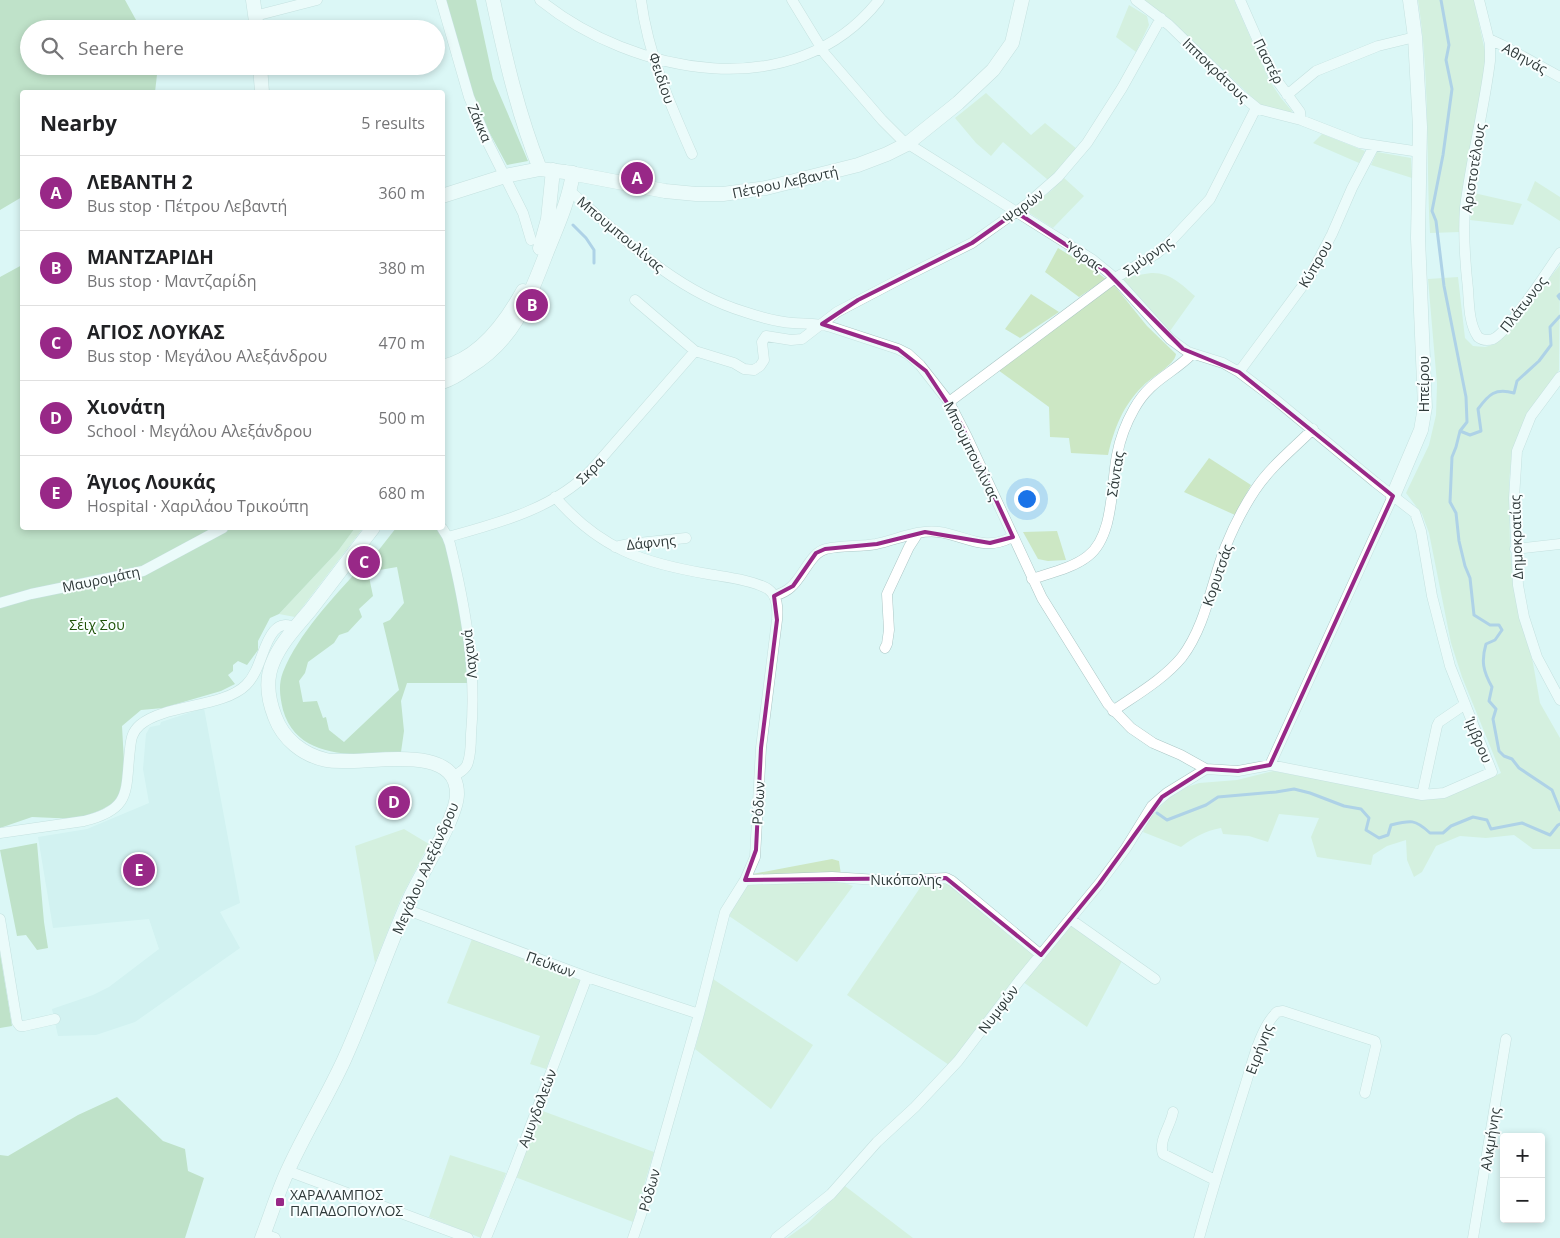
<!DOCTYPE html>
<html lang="en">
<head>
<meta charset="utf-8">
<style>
	body { margin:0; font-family:"Open Sans",sans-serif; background:#f2f2f2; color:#202124 }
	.controls { position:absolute; right:15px; bottom:15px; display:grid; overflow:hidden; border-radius:5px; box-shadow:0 2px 8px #0003 }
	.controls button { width:45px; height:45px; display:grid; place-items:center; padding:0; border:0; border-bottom:1px solid #e0e0e0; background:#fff; color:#202124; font:25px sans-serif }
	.you { position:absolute; left:1026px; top:498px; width:18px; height:18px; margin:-12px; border:4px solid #fff; border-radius:50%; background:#1a73e8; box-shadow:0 0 0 8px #1a73e833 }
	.badge { display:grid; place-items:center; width:32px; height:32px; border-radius:50%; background:#982887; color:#fff; font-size:16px; font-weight:700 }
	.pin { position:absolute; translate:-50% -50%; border:2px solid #fff; box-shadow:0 1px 5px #0006 }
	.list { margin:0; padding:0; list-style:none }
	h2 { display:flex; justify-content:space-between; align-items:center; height:65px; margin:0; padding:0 20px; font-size:21px }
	h2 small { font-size:16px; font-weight:400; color:#757577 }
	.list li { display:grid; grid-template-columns:32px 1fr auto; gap:15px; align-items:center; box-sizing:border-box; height:75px; padding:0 20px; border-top:1px solid #e0e0e0 }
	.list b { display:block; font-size:19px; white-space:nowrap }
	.list p { margin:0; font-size:16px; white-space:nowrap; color:#757577 }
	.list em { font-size:16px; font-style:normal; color:#757577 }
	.icon { flex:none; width:28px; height:28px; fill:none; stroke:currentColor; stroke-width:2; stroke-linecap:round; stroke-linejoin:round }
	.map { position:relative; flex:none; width:1560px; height:1238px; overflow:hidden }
	.search { position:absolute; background:#fff; box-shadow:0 2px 8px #0003; left:20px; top:20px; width:425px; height:55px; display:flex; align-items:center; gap:12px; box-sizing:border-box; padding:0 18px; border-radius:28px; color:#757577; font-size:19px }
	.panel { position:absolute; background:#fff; box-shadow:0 2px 8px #0003; left:20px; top:90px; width:425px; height:440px; border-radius:5px }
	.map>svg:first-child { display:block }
</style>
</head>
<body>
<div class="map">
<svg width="1560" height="1238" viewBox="0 0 1560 1238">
	<rect width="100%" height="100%" fill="#dbf7f6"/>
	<path fill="#c7ebeb" d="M204 708 240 903 220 912 240 948 135 1022 96 1035 58 1036 52 1009 93 995 109 987 159 949 149 919 53 928 38 837 87 829 149 803 143 769 146 734 150 727 160 725 161 722Z"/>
	<path fill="#cce7c4" d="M1143 0H1234L1269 80 1281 98 1292 111 1291 113 1262 106 1258 103 1176 25Z
		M1418 0H1474L1486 56 1460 232 1430 233C1426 155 1430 77 1418 0Z
		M1129 5 1147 16 1149 25 1136 52 1116 37Z
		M986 93 1031 135 1045 123 1077 149 1064 165 1048 180 1003 142 991 156 976 143 955 118Z
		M1322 134 1365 151 1359 163 1313 143Z
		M1377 152 1411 158 1412 178 1371 165Z
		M1063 177 1084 196 1053 228 1026 211 1052 190Z
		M1535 181 1560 197V221L1527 200Z
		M1474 193 1522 204 1513 225 1470 220Z
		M1058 248 1094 270 1106 279 1079 297 1045 272Z
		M1560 265 1559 370 1523 423 1512 451 1509 483 1510 549 1514 588 1521 621 1533 663 1540 703 1560 738V849H1533L1514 835 1486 838 1460 836 1436 846 1422 872 1414 877 1407 860 1406 840 1387 846 1373 855 1371 865 1317 857 1311 837 1319 818 1279 814 1268 842 1249 836 1223 834 1221 828C1205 831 1194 837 1181 847L1143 832 1150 819 1157 810 1169 798 1187 787 1199 783 1237 780 1273 771 1425 799 1443 798 1501 773 1462 677 1451 643 1429 533 1422 514 1406 493 1429 445 1436 415 1437 384 1428 279 1458 277 1465 338 1473 346 1485 347 1495 344 1509 329Z
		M1151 273C1170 272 1181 284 1195 296L1170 331 1123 280 1126 277Z
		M1114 285 1147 326 1176 354C1175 365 1151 377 1143 386 1123 405 1114 429 1108 455L1071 453 1069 438 1050 437 1049 407 998 370Z
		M1031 294 1059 312 1020 338 1005 329Z
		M1209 458 1251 485 1235 515 1184 492Z
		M355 528H363L295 617 279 614 338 551Z
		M1057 531 1066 560 1048 561 1038 559 1023 532Z
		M404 829 429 844 401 898 375 963 355 846Z
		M832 859 839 861 842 882 853 886 797 962 729 916 752 874Z
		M940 881 950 885 1037 955 949 1065 847 995 924 882Z
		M1071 924 1122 961 1087 1027 1023 982Z
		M472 939 581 980 546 1069 530 1064 540 1036 447 1003Z
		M713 979 813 1045 771 1109 695 1049Z
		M540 1110 654 1152 633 1222 515 1177Z
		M450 1155 506 1173 481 1238 429 1217Z
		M845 1186 913 1238H787L808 1223Z"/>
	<path fill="#9ec792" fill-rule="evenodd" d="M0 0H125L141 29H29V66H158L155 92H22V197L0 210Z
		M446 0H476L493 79 528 161 507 165 469 95Z
		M22 265V528H355L338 551 279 614 270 618 258 641V650L247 665 238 661 233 665V671L228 675 235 684 221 691 190 700 163 708 141 710 122 726 125 780 117 801 101 810 78 819 32 817 0 828V277Z
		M396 528H436C458 551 465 649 468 683H407L401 701 404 731 401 752C360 755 298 762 283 710 280 697 278 685 283 672 299 633 332 599 360 568L367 565ZM397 567 404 603 390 620 383 623 399 690 344 742 329 730 326 717 323 718 317 701 303 702 299 681 305 673 308 662 334 643 339 635 348 632 362 617 359 609 373 596 368 572Z
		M37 843 44 922 48 948 37 950 26 935 17 936 0 850Z
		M0 953 12 1026 0 1028Z
		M117 1097 163 1141 185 1149 188 1171 204 1178 185 1238H0V1155L8 1156 78 1115Z"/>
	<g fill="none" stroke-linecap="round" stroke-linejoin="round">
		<path stroke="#78a5d4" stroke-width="3" d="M1441 0 1449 45 1446 60 1452 89 1443 155 1432 211 1436 221 1444 286 1466 397 1467 422 1460 431 1456 447 1452 457 1450 502 1456 513 1459 541 1465 566 1470 578 1474 615 1490 625H1499L1502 630 1495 640 1486 644C1481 661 1483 671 1492 687L1489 701 1496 709 1493 719 1499 751 1504 756 1512 759 1519 768 1552 790 1560 810
			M573 225 586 238 594 250V263
			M1560 294 1558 296 1560 299
			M1460 431 1470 435 1481 431 1478 409C1489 394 1495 388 1514 393L1517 381 1539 361 1551 345 1550 327 1560 316
			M1157 813 1167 820 1206 805 1218 797 1276 792 1294 789 1310 793 1344 806 1361 809 1369 818 1366 830 1379 838 1388 835 1391 825C1411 820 1415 819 1430 833H1443L1451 826 1473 817 1487 820 1491 829 1522 823 1550 835 1558 825 1560 824"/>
		<defs>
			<path id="street" d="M441 0 469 97 488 143 523 213 531 240
				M540 0C633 75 795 107 879 0
				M641 0C648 54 670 104 692 154
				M1136 0 1169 25 1242 96 1258 109 1301 120 1360 143 1420 152
				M1240 0 1273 75 1300 112 1301 120
				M1479 0 1490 44V61C1484 110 1471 159 1465 208 1463 235 1465 262 1468 289 1469 305 1469 324 1478 337 1482 340 1487 341 1493 339 1506 334 1550 268 1560 253
				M255 16 317 0
				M1489 39 1502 45 1560 77
				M1287 95 1316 71 1378 46 1415 37
				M570 191C623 238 675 291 745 312 760 317 777 322 793 323 806 324 818 323 831 327L898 349 908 354 920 365 949 402 967 437 1042 598 1108 704 1131 728 1153 743 1181 755 1206 769 1238 771 1270 765 1422 795 1444 793 1492 772 1450 666 1432 596 1421 531 1415 513 1375 482 1276 400 1239 372 1223 363 1188 352 1170 339 1115 278 1093 260 902 140 882 120 825 54 792 0
				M635 300 695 351 734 363 744 369 754 370 760 366 764 360 762 342 766 336 791 340 802 339 837 312 900 279 972 243 1027 204 1058 177 1087 143 1122 88 1161 18
				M1239 372 1310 276 1332 234 1352 188 1374 146
				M1560 377 1531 416 1517 451 1514 498 1518 585 1524 617 1537 657 1560 700
				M949 402 1115 278 1156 254 1168 244 1210 199 1256 108
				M555 497C600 549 643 563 708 574 725 577 753 580 768 589 778 596 778 609 777 620L761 748 755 857 745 880 725 912 699 1014 647 1197 633 1238
				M442 528 447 536 450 544C465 605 477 671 471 734 471 744 471 756 467 765 464 771 458 773 453 777
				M448 537C499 523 557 508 594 467L695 351
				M615 547 629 544 686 538
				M1515 549 1560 544
				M1032 579C1050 573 1073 568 1088 556 1114 536 1111 485 1117 455 1120 439 1126 423 1134 409 1150 380 1171 375 1192 354
				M774 596C780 594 786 592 791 587 803 577 811 552 826 549 842 545 859 547 876 544 896 540 918 529 939 532 967 536 984 552 1012 537
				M0 603 31 594 143 571 223 528
				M885 648 887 644 889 630 887 594 909 547 918 533
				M1113 711C1136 695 1164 679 1182 657 1206 625 1211 584 1225 548 1233 528 1243 508 1255 490 1270 467 1293 449 1313 429
				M1270 765 1393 496
				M1422 795 1437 726 1439 722 1464 705
				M0 833 84 821C133 809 125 790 130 749 131 739 132 732 140 725 164 704 223 708 246 685 261 670 262 645 274 631 280 624 288 623 294 629
				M745 880 832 877 893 881 946 878 952 881 1041 955
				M405 909 587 977 699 1014
				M0 919 17 1022 20 1026H24L55 1019
				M1070 919 1155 979
				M1173 1112C1171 1125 1158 1141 1163 1154L1215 1180
				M288 1171 468 1238
				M264 1234 275 1238
				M486 1238 513 1172 587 977
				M776 1238 831 1194 877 1142 915 1107 958 1061 1019 981 1099 884 1126 848 1152 806 1167 793 1206 769
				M1199 1238C1213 1187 1229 1137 1245 1086 1252 1064 1260 1028 1277 1012L1283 1011 1375 1041 1376 1046 1365 1093
				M1473 1238 1506 1039"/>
			<path id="secondary" d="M253 0 257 29
				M493 0C505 57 518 114 540 169
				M260 66 262 92
				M442 196 505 176 540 169 565 172 665 191 696 194H723L766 188 858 165 887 154 907 144 958 103 993 70 1012 43 1022 0
				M540 248 548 219 553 170
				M442 367C480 359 506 322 523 291
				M442 382C452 379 461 373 469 367 516 339 529 297 548 249 558 224 569 200 573 173
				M1393 496 1421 430 1425 407 1418 238 1420 127 1415 37 1410 0
				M262 1238C271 1215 278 1191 289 1168 306 1131 327 1097 344 1060 368 1007 386 952 409 900 420 875 457 818 457 794 457 739 360 767 326 760 303 755 283 739 275 717 268 699 265 680 273 662 281 642 297 626 311 609 332 582 352 555 373 528"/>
		</defs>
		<use href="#street" stroke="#abc6c5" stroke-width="11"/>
		<use href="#secondary" stroke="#abc6c5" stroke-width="15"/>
		<use href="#street" stroke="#fff" stroke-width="10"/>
		<use href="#secondary" stroke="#fff" stroke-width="14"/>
	</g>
	<path d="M0 0H1560V1238H0ZM1016 212 1106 271 1183 349 1239 372 1393 496 1270 765 1238 771 1206 769 1162 797 1099 884 1041 955 946 878 745 880 756 850 761 748 777 620 774 596 793 586 816 553 825 549 877 544 925 532 990 543 1013 537 961 424 926 371 898 349 822 324 858 300 972 243Z" fill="#dbf7f6" fill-opacity=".55" fill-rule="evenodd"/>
	<path fill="none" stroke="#982887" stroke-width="4" stroke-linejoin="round" d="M1016 212 1106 271 1183 349 1239 372 1393 496 1270 765 1238 771 1206 769 1162 797 1099 884 1041 955 946 878 745 880 756 850 761 748 777 620 774 596 793 586 816 553 825 549 877 544 925 532 990 543 1013 537 961 424 926 371 898 349 822 324 858 300 972 243Z"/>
	<rect fill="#982887" stroke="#f9ffff" stroke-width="2" x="275" y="1197" width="10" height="10" rx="2.5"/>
	<g text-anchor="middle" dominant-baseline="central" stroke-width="4" stroke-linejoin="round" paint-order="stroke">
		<g font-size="14" fill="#2f3a3a" stroke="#f9ffff">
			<text transform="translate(1525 58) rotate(29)">Αθηνάς</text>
			<text transform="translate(1269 61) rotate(63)">Παστέρ</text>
			<text transform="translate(1216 70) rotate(44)">Ιπποκράτους</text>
			<text transform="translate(662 78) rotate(71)">Φειδίου</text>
			<text transform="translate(480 123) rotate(67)">Ζάκκα</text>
			<text transform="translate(1473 168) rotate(-81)">Αριστοτέλους</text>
			<text transform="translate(785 182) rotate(-12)">Πέτρου Λεβαντή</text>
			<text transform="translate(1023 206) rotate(-38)">Ψαρών</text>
			<text transform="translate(621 234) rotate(40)">Μπουμπουλίνας</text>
			<text transform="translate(1084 256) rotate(34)">Ύδρας</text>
			<text transform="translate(1148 256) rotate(-35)">Σμύρνης</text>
			<text transform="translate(1315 264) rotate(-60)">Κύπρου</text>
			<text transform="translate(1523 304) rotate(-52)">Πλάτωνος</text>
			<text transform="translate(1423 384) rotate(-90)">Ηπείρου</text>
			<text transform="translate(972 451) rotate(64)">Μπουμπουλίνας</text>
			<text transform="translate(590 470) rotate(-45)">Σκρα</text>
			<text transform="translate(1115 474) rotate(-81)">Σάντας</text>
			<text transform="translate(1516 537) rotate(-92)">Δημοκρατίας</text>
			<text transform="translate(651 542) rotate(-6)">Δάφνης</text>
			<text transform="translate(1217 575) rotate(-71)">Κορυτσάς</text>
			<text transform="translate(101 579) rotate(-12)">Μαυρομάτη</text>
			<text transform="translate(469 654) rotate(-96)">Λαχανά</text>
			<text transform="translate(1479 740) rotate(67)">Ίμβρου</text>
			<text transform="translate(758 803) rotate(-87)">Ρόδων</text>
			<text transform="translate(425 868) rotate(-66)">Μεγάλου Αλεξάνδρου</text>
			<text x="906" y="879">Νικόπολης</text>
			<text transform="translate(551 964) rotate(20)">Πεύκων</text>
			<text transform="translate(998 1009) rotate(-53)">Νυμφών</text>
			<text transform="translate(1259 1049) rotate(-69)">Ειρήνης</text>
			<text transform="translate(537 1108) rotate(-69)">Αμυγδαλεών</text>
			<text transform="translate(1490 1139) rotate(-81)">Αλκμήνης</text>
			<text transform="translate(649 1190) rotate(-74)">Ρόδων</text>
		</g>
		<g font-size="14" fill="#1e5207" stroke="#f9ffff">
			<text x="97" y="624">Σέιχ Σου</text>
		</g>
		<g font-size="14" fill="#2f3a3a" stroke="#f9ffff" text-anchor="start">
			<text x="290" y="1194">ΧΑΡΑΛΑΜΠΟΣ<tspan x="290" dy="16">ΠΑΠΑΔΟΠΟΥΛΟΣ</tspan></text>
		</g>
	</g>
</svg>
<div class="controls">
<button>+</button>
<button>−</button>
</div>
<div class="you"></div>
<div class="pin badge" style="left:637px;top:178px">A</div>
<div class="pin badge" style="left:532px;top:305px">B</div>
<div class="pin badge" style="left:364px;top:562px">C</div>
<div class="pin badge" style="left:394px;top:802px">D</div>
<div class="pin badge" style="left:139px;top:870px">E</div>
<div class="search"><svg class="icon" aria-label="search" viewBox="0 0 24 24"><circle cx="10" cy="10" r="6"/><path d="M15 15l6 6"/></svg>Search here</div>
<section class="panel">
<h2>Nearby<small>5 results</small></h2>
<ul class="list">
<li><span class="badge">A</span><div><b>ΛΕΒΑΝΤΗ 2</b><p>Bus stop · Πέτρου Λεβαντή</p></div><em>360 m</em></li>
<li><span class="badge">B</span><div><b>ΜΑΝΤΖΑΡΙΔΗ</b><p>Bus stop · Μαντζαρίδη</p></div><em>380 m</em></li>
<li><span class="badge">C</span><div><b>ΑΓΙΟΣ ΛΟΥΚΑΣ</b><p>Bus stop · Μεγάλου Αλεξάνδρου</p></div><em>470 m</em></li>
<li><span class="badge">D</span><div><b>Χιονάτη</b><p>School · Μεγάλου Αλεξάνδρου</p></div><em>500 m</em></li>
<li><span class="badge">E</span><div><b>Άγιος Λουκάς</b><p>Hospital · Χαριλάου Τρικούπη</p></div><em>680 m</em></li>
</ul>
</section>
</div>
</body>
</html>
